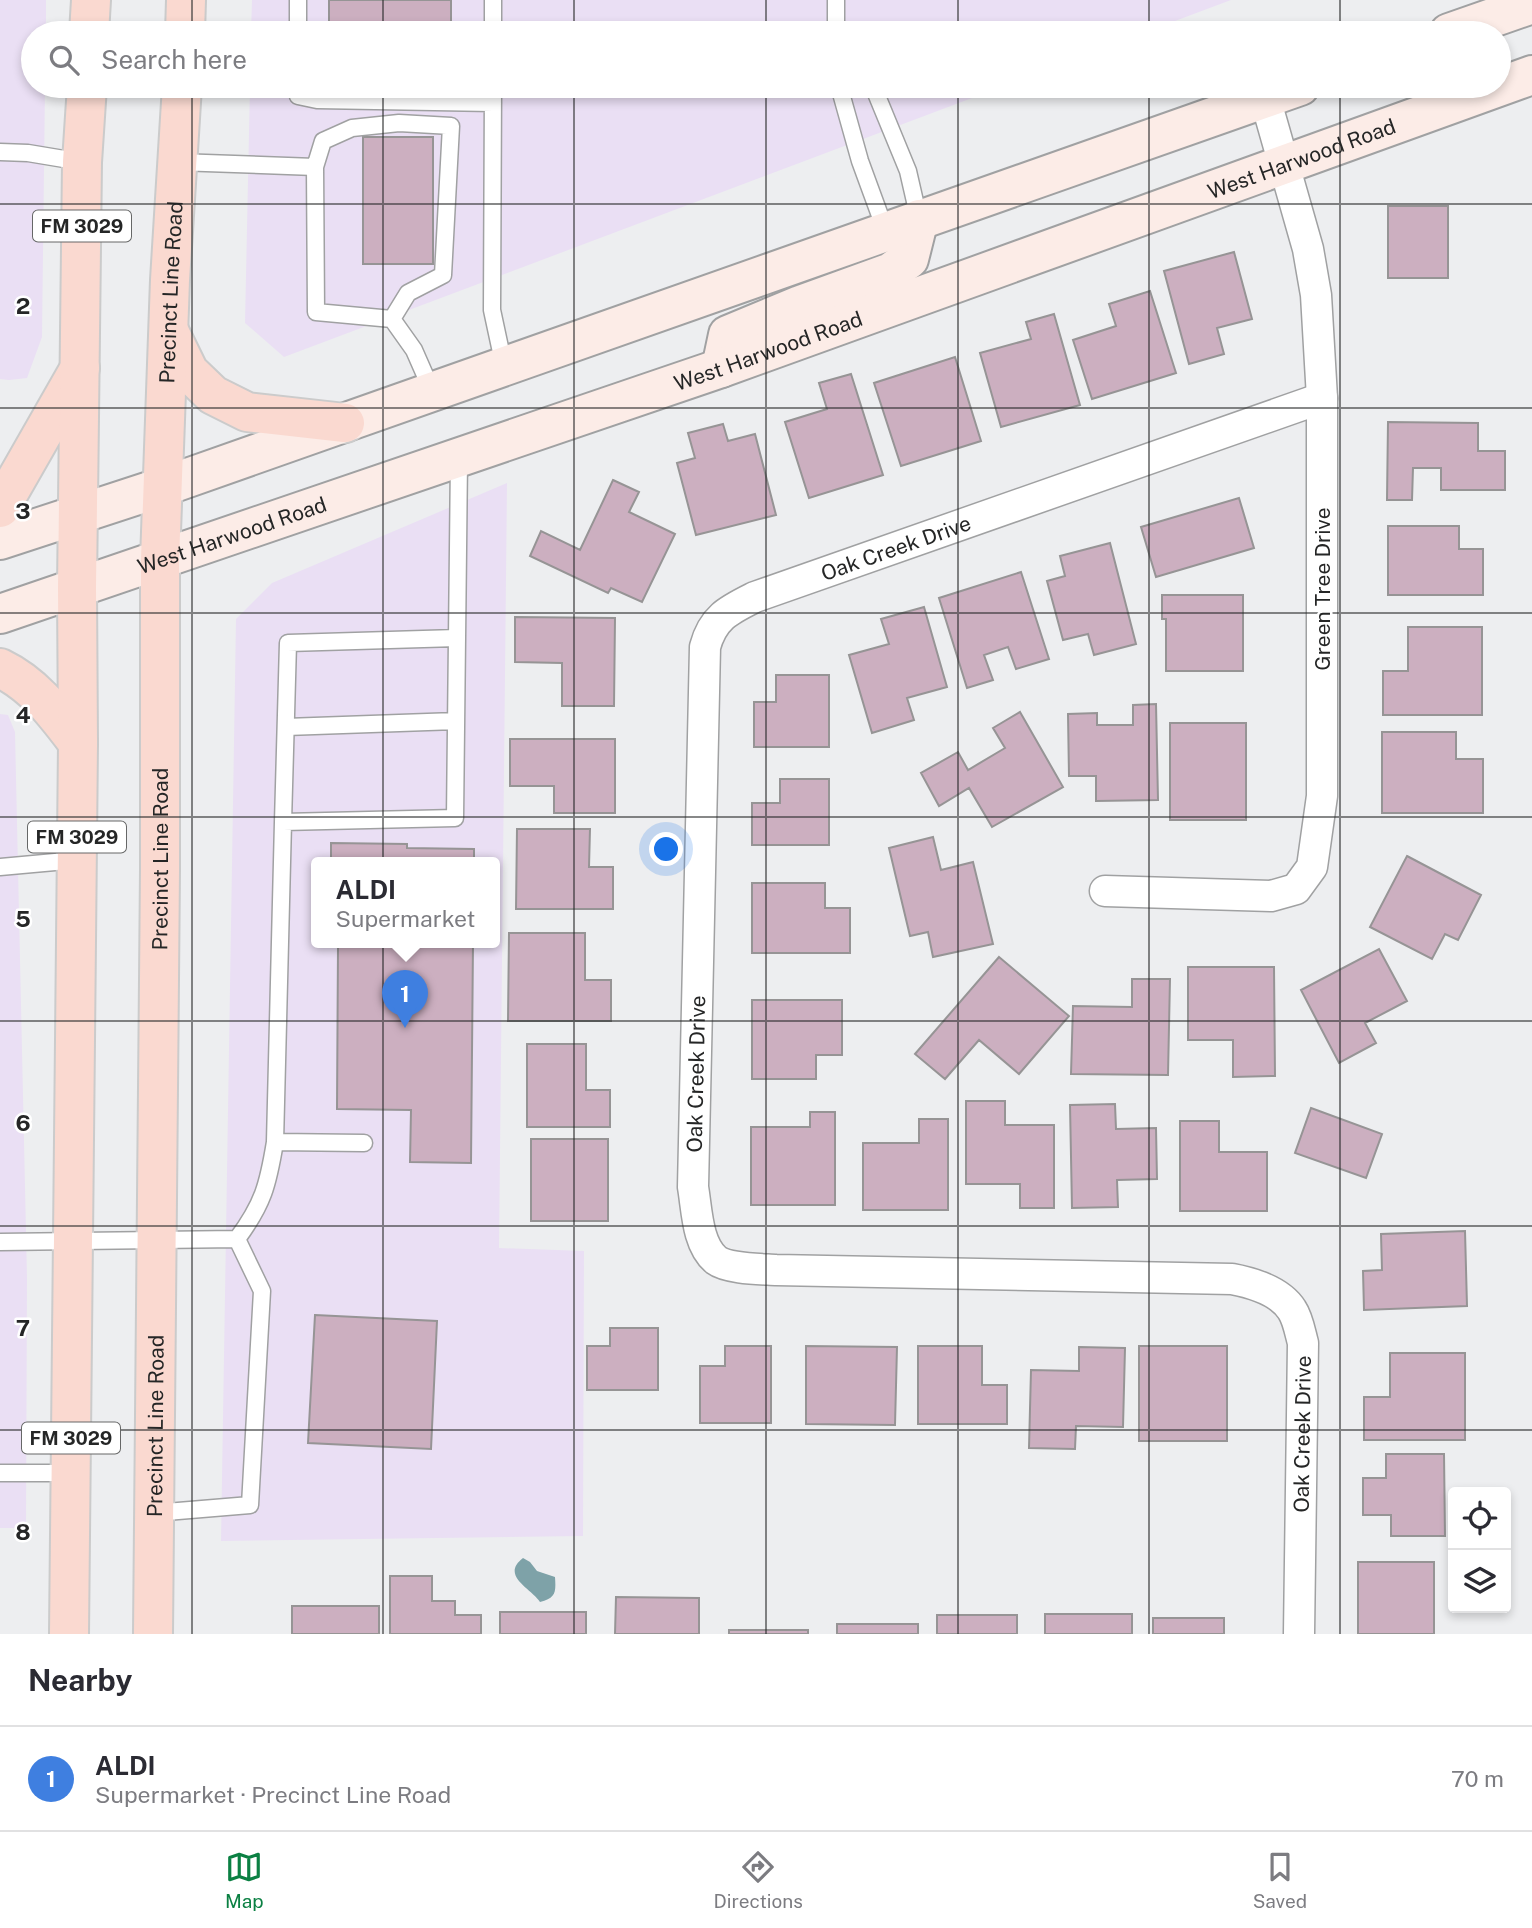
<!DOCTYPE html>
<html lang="en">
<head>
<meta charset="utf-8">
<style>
	body { margin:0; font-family:"Public Sans",sans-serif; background:#f2f2f3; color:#2b2b33 }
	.controls { position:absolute; right:21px; bottom:21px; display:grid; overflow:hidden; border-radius:7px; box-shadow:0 4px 10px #0003 }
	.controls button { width:63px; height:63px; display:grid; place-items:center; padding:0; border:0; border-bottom:2px solid #e1e1e2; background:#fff; color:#2b2b33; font:35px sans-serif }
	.you { position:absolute; left:667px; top:850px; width:24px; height:24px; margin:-18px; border:5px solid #fff; border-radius:50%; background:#1a73e8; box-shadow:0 0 0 10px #1a73e833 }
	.badge { display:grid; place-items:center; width:46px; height:46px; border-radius:50%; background:#0b8043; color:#fff; font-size:23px; font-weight:700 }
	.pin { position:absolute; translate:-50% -58px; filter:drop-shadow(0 2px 4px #0008) }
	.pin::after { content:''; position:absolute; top:37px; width:24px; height:21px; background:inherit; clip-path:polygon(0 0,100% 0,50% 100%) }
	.popup { position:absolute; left:311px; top:857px; width:189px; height:91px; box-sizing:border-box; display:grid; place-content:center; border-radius:7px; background:#fff; filter:drop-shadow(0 2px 5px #0005); font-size:23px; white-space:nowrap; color:#7c7c81 }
	.popup b { font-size:26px; color:#2b2b33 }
	.popup::after { content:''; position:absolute; left:50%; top:100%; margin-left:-14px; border:14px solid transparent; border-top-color:#fff }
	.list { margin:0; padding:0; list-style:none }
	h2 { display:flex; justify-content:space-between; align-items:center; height:91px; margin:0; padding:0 28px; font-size:30px }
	h2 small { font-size:23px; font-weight:400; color:#7c7c81 }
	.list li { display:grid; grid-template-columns:46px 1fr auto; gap:21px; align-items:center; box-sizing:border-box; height:105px; padding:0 28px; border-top:2px solid #e1e1e2 }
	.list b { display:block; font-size:26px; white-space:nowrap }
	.list p { margin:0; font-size:23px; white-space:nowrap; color:#7c7c81 }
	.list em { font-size:23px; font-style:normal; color:#7c7c81 }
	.icon { flex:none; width:38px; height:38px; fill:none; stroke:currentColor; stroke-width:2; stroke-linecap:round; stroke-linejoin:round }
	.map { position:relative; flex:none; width:1532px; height:1634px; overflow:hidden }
	.search { position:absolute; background:#fff; box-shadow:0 4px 10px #0003; left:21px; right:21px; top:21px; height:77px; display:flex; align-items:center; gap:18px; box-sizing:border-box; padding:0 24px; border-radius:38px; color:#7c7c81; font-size:26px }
	.sheet { height:196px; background:#fff }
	nav { display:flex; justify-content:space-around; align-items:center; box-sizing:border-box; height:98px; border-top:2px solid #e1e1e2; background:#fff; font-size:19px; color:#7c7c81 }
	nav a { display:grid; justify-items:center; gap:4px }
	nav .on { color:#0b8043 }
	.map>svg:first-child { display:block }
</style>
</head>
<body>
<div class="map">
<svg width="1532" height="1634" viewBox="0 0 1532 1634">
	<rect width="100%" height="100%" fill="#edeef0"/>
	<path fill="#eadff4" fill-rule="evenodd" d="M0 0H46V33H33V86H45L42 337 27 378 9 380 0 379Z
		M252 0H1231L1143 33H251Z
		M250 86H1004L284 357 245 323Z
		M507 483 499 1248 584 1251 583 1536 221 1541 236 619 272 583ZM316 862H494V942H316Z
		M0 714 8 715 15 732 27 1278 26 1528H0Z"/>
	<path fill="#7ea2a8" d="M523 1558 530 1562 537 1571 555 1577C556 1592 556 1598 540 1602 531 1588 500 1576 523 1558Z"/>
	<path fill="#ccafc0" stroke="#969495" stroke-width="2" d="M329 0H451V33H329Z
		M329 86H451V89H329Z
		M363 137H433V264H363Z
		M1388 206H1448V278H1388Z
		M1234 252 1252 319 1217 328 1224 354 1189 364 1164 271Z
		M1150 291 1176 373 1092 399 1073 340 1116 326 1109 304Z
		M1054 314 1080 405 1001 427 980 353 1031 339 1026 322Z
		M955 357 981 441 901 466 874 383Z
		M851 374 883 475 809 498 785 422 827 409 819 383Z
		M1388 422 1478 423V451H1505V490H1441V468H1413L1412 500H1387Z
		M723 424 728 441 755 434 776 515 696 535 677 463 695 458 688 433Z
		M613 480 639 492 629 512 675 534 642 602 611 588 608 593 530 556 541 531 580 550Z
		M1239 498 1254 548 1156 577 1141 527Z
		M1388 526H1459V549H1483V595H1388Z
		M1110 543 1136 644 1094 655 1088 634 1063 640 1047 581 1065 576 1060 556Z
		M1021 572 1049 659 1016 669 1008 647 984 655 993 680 967 688 939 598Z
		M1162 595H1243V671H1166V619H1162Z
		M924 607 947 687 907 698 914 720 872 733 849 655 889 644 881 619Z
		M515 617 615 618 614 706H562V663L515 662Z
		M1408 627H1482V715H1383V671H1408Z
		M776 675H829V747H754V702H776Z
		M1156 704 1158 800 1096 801V776H1069L1068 714 1097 713V725H1133V705Z
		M1020 712 1063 787 992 827 969 788 939 806 921 773 958 752 968 770 1005 748 993 728Z
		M1170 723H1246V820H1170Z
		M1382 732H1456V759H1483V813H1382Z
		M510 739H615V813H554V786H510Z
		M780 779H829V845H752V803H780Z
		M517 829H590L589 867H613V909H516Z
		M933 837 941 870 973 862 993 944 933 957 928 932 910 936 889 848Z
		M331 843 407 844V848L474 849V862H331Z
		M1407 856 1481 895 1458 940 1445 934 1432 959 1370 927Z
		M752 883H825V908H850V953H752Z
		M509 933H585V980H611V1021H508Z
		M330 942H473L471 1163 410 1162 411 1110 337 1109 338 947H330Z
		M1379 949 1407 1001 1365 1023 1376 1043 1339 1063 1301 990Z
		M999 957 1069 1016 1019 1074 979 1040 945 1079 915 1054Z
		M1188 967H1274L1275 1076 1233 1077V1040H1188Z
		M1132 979H1170L1168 1075 1071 1074 1073 1006 1132 1007Z
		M752 1000H842V1055H816V1079H752Z
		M527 1044H586V1090H610V1127H527Z
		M966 1101H1005V1125H1054V1208H1020V1184H966Z
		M1115 1104 1116 1129 1156 1128 1157 1179 1117 1180 1118 1207 1072 1208 1070 1105Z
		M1311 1108 1382 1134 1366 1178 1295 1153Z
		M810 1112H835V1205H751V1127H810Z
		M919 1119H948V1210H863V1143H919Z
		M1180 1121H1219V1152H1267V1211H1180Z
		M531 1139H608V1221H531Z
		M1465 1231 1467 1306 1364 1310 1363 1271 1382 1270 1381 1234Z
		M315 1315 437 1321 431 1449 308 1443Z
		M610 1328H658V1390H587V1346H610Z
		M725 1346H771V1423H700V1366H725Z
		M806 1346 897 1347 895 1425 806 1424Z
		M918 1346H982V1385H1007V1424H918Z
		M1139 1346H1227V1441H1139Z
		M1079 1347 1125 1348 1123 1427 1076 1426 1075 1449 1029 1448 1031 1370 1079 1371Z
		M1390 1353H1465V1440H1364V1397H1390Z
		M1386 1454H1444L1445 1536H1391V1515H1363V1478H1386Z
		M1358 1562H1434V1634H1358Z
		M390 1576H432V1601H455V1615H481V1634H390Z
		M616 1597 699 1598V1634H615Z
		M292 1606H379V1634H292Z
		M500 1612H586V1634H500Z
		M1045 1614H1132V1634H1045Z
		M937 1615H1017V1634H937Z
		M1153 1618H1224V1634H1153Z
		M837 1624H918V1634H837Z
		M729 1630H808V1634H729Z"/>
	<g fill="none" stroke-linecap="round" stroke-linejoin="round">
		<defs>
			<path id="lane" d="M493 0V33
				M836 0V33
				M298 33V0
				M298 86V96L317 100 493 103
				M493 86 492 310 504 366
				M839 86 860 161 886 232
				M873 86 908 171 919 219
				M0 152 28 153 82 162
				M177 162 315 167 316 312 392 319 414 350 432 391
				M315 167 323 141 352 128 399 123 451 126 443 275 408 293 392 319
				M286 727 456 721
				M283 822 288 643 457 638
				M0 867 77 860
				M275 1142 364 1143
				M237 1239C263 1204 268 1185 275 1142L283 822 455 818 459 459
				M0 1242 237 1239
				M0 1473H71
				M154 1513 250 1505 262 1291 237 1239"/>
			<g id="street">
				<path d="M1105 891 1271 896 1296 889 1312 867 1322 796V398L1316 295 1308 249 1265 98"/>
				<path id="s1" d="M1299 1634 1303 1343C1300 1332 1298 1319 1292 1310 1280 1291 1253 1283 1232 1279L776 1270C762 1269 728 1269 716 1260 697 1244 697 1210 693 1187L705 647C713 617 729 610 755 597L1322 398"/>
			</g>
			<g id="secondary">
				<path d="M1449 33 1532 4"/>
				<path d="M721 368 728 335 800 305 891 272 909 259 919 219"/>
				<path d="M0 540 162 487 1300 86"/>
				<path id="s2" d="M0 614 721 368 1532 75"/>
			</g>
			<g id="primary">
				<path d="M89 33 91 0"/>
				<path d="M185 33 186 0"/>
				<path d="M169 331 189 372 213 395 247 412 345 423"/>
				<path d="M0 508 80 368"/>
				<path d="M0 668C35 685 55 713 78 743"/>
				<path d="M69 1634 78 743 77 588 82 162 87 86"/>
				<path id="s3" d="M153 1634 160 870V560L170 280 182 86"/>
			</g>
		</defs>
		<use href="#lane" stroke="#a0a1a2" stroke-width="19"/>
		<use href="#street" stroke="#a0a1a2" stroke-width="33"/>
		<use href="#secondary" stroke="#a0a1a2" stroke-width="42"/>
		<use href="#primary" stroke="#cbcbcb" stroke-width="42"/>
		<use href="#lane" stroke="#fff" stroke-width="16"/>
		<use href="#street" stroke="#fff" stroke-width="30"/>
		<use href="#secondary" stroke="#fcece7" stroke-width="38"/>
		<use href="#primary" stroke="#fad9d0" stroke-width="38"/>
	</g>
	<path fill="none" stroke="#252626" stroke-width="2" stroke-opacity="0.55" d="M192 0V33M383 0V33M574 0V33M766 0V33M958 0V33M1149 0V33M1340 0V33M192 86V1634M383 86V1634M574 86V1634M766 86V1634M958 86V1634M1149 86V1634M1340 86V1634M0 204H1532M0 408H1532M0 613H1532M0 817H1532M0 1021H1532M0 1226H1532M0 1430H1532"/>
	<g text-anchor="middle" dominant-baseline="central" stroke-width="5" stroke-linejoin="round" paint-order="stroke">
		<g fill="#fff" stroke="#666767" stroke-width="2">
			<rect x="33" y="210.5" width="98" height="31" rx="5"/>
			<rect x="28" y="821.5" width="98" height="31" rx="5"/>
			<rect x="22" y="1422.5" width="98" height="31" rx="5"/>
		</g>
		<g font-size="19" font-weight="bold" fill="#252626">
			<text x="82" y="226">FM 3029</text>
			<text x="77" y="837">FM 3029</text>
			<text x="71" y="1438">FM 3029</text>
		</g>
		<g font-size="21" fill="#252626" stroke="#fff">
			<text stroke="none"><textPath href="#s2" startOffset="1379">West Harwood Road</textPath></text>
			<text stroke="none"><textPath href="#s3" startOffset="1342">Precinct Line Road</textPath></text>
			<text stroke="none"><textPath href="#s2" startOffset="812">West Harwood Road</textPath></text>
			<text stroke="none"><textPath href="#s2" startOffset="245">West Harwood Road</textPath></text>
			<text stroke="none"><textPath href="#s1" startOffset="1754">Oak Creek Drive</textPath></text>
			<text transform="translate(1322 589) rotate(-90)">Green Tree Drive</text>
			<text stroke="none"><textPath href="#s3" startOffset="775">Precinct Line Road</textPath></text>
			<text stroke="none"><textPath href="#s1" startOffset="1104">Oak Creek Drive</textPath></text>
			<text stroke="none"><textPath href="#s3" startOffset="208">Precinct Line Road</textPath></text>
			<text stroke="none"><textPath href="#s1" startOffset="200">Oak Creek Drive</textPath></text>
		</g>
	</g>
	<g font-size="23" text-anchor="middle" font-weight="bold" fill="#252626" stroke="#fff" stroke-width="5" stroke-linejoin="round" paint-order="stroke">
		<text x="23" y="314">2</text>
		<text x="23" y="519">3</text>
		<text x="23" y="723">4</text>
		<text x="23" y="927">5</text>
		<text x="23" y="1131">6</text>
		<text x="23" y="1336">7</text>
		<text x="23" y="1540">8</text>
	</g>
</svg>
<div class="controls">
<button><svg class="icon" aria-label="locate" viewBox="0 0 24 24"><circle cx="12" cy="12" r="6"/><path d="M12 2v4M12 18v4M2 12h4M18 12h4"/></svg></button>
<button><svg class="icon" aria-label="layers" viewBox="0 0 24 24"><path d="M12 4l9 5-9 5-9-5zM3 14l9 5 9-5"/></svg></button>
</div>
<div class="you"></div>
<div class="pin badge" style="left:405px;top:1028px;background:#3f7fe0">1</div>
<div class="popup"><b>ALDI</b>Supermarket</div>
<div class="search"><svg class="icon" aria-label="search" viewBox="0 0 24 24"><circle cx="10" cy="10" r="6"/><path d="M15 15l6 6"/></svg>Search here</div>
</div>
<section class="sheet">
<h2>Nearby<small></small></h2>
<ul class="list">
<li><span class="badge" style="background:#3f7fe0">1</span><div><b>ALDI</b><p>Supermarket · Precinct Line Road</p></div><em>70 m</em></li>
</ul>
</section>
<nav>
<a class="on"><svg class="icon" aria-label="map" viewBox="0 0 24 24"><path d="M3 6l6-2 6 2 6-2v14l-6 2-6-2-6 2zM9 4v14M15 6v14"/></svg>Map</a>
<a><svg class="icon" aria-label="directions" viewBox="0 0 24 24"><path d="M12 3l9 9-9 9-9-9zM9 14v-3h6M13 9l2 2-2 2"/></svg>Directions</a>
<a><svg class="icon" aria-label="saved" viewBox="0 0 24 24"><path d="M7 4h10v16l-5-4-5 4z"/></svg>Saved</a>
</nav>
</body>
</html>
